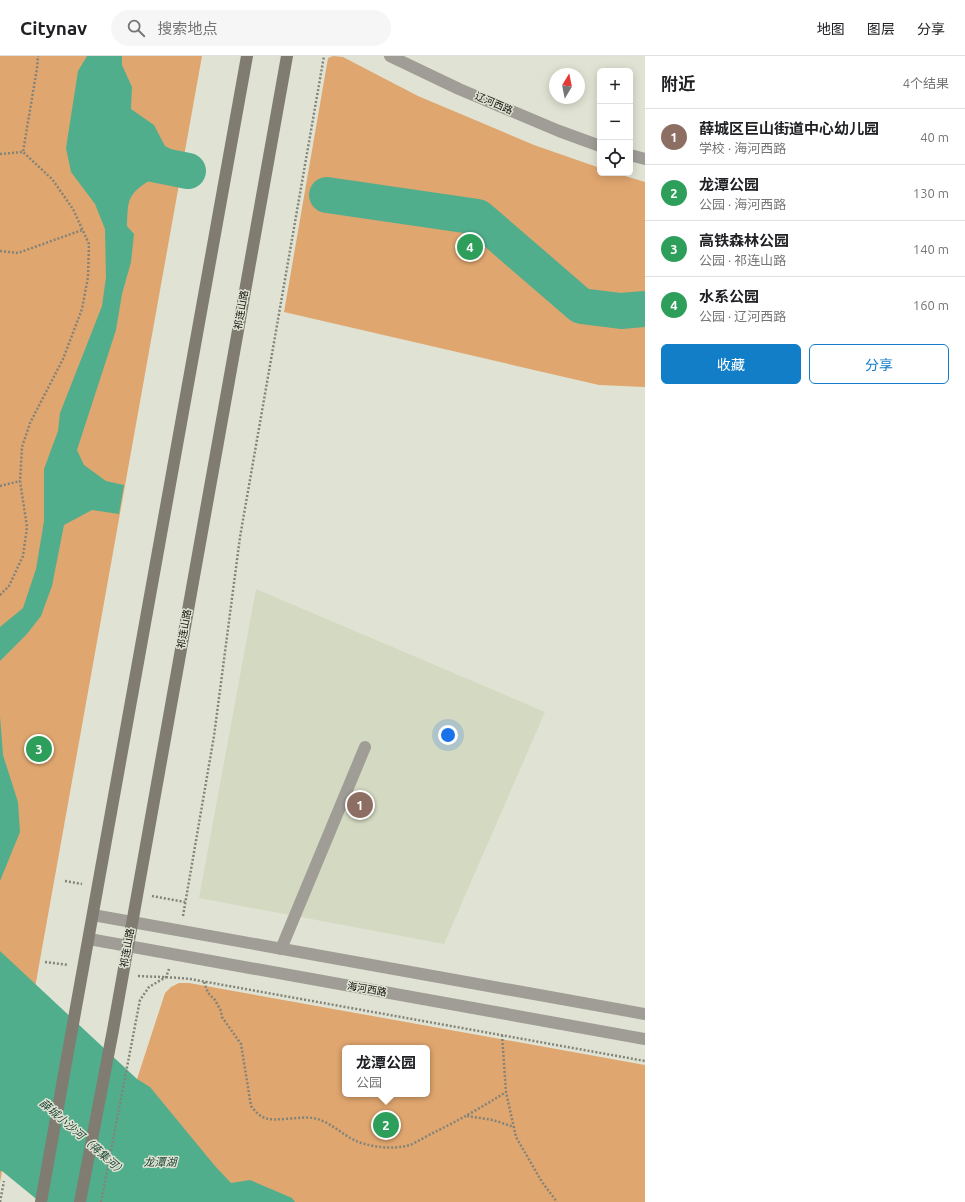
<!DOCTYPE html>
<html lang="zh">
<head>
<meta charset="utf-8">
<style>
	body { margin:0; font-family:Ubuntu,"Noto Sans SC",sans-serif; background:#f6f6f6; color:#202124 }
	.controls { position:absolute; right:12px; top:12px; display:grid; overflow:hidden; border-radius:6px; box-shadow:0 2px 10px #0003 }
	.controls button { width:36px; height:36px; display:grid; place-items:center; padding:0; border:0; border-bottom:1px solid #e0e0e0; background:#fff; color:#202124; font:20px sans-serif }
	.compass { position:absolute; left:549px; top:12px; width:36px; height:36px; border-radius:50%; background:#fff; box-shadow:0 2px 10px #0003; rotate:10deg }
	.you { position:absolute; left:448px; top:679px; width:14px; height:14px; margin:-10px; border:3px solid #fff; border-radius:50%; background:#1a73e8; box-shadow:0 0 0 6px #1a73e833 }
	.badge { display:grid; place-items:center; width:26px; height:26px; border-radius:50%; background:#137ec8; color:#fff; font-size:13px; font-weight:700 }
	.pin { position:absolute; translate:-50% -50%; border:2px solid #fff; box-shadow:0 1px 4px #0006 }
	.popup { position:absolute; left:342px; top:989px; width:88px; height:52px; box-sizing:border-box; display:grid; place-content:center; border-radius:6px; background:#fff; filter:drop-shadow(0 1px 3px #0005); font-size:13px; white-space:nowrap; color:#757577 }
	.popup b { font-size:15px; color:#202124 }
	.popup::after { content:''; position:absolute; left:50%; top:100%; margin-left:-8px; border:8px solid transparent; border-top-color:#fff }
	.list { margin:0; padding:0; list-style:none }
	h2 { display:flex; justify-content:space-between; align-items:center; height:52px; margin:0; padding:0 16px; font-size:17px }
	h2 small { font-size:13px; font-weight:400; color:#757577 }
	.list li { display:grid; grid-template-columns:26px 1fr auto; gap:12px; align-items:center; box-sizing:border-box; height:56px; padding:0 16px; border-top:1px solid #e0e0e0 }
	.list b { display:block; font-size:15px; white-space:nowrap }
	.list p { margin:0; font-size:13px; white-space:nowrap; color:#757577 }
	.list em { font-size:13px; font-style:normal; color:#757577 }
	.actions { display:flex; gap:8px; padding:12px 16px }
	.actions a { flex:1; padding:9px 0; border:1px solid #137ec8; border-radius:6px; text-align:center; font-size:14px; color:#137ec8 }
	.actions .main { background:#137ec8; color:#fff }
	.icon { flex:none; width:22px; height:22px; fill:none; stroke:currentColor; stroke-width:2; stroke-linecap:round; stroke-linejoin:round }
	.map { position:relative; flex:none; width:645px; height:1146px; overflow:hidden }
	header { display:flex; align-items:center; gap:24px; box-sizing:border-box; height:56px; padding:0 20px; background:#fff; border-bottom:1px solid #e0e0e0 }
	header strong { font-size:19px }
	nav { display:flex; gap:22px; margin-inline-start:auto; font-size:14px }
	.search { width:280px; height:36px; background:#f6f6f6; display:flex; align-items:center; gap:10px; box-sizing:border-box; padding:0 14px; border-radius:22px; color:#757577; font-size:15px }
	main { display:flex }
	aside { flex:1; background:#fff }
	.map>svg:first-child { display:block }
</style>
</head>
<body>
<header>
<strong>Citynav</strong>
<div class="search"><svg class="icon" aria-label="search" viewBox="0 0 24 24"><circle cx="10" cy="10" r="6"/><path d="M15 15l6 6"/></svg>搜索地点</div>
<nav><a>地图</a><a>图层</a><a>分享</a></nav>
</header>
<main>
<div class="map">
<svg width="645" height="1146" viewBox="0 0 645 1146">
	<rect width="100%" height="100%" fill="#e0e3d3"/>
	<path fill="#d4d9c1" d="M256 533 545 656 444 888 199 842Z"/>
	<path fill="#e0a66f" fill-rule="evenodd" d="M0 0H202L0 1127Z
		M333 0 343 1 418 40 534 89 600 112V117H615L645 126V331L599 329 284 256 328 2Z
		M179 927H189L645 1009V1146H113L137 1023 165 937 171 931ZM345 992H427V1038H345Z"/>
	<path fill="#51ae8d" d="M87 0H122V9L132 31 131 53 154 69 165 90 184 100 179 129 150 124C127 139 128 144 127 170L134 178 131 206 122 238 116 274 77 394 84 409 106 425 124 429 119 458 92 454 64 469 52 530 41 560 27 578 0 605V571L23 552 36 513 44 465V413L58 375 60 357 102 250 106 221 105 173 95 148 71 116 66 92 78 15Z
		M0 660 3 699 18 746 20 776 0 825Z
		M0 895 137 1023 150 1031 215 1110 231 1127 250 1124 292 1142 295 1146H40L2 1115H0Z"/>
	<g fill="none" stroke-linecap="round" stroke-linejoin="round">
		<path stroke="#51ae8d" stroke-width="36" d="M133 104 188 115
			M327 139 478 161 581 250 621 255 645 253"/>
		<path stroke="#828479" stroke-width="2.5" stroke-dasharray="2 2" stroke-linecap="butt" d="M0 98 23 96 37 12 38 0
			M0 195 18 197 82 174
			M0 430 20 425
			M0 539 9 530 23 500 27 471 20 425 22 391 30 367 63 303 82 253 88 221 89 188 73 153 52 123 23 96
			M65 825 82 828
			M152 840 185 846
			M183 860 214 680 240 481 324 0
			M45 906 68 909
			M138 920C156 921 173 921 190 923L645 1005
			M204 926 208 937 215 944 221 955 222 961 241 988 251 1050C255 1055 259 1060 265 1062 274 1066 300 1060 313 1062 332 1065 346 1084 365 1088 379 1092 395 1093 410 1089 419 1085 428 1079 437 1075 461 1063 484 1050 506 1036
			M502 979 506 1036 516 1081 542 1126 557 1146
			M467 1060 493 1064 514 1071
			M0 1146 4 1125
			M101 1146 140 944 149 931 166 921 169 913"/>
		<path stroke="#9f9d96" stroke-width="12" d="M390 0 459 33 559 75 600 90
			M630 99 645 103
			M281 893 365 691"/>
		<path stroke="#9f9d96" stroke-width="12" d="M93 859 645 958
			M89 883 645 983"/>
		<path stroke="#807c72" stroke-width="12" d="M41 1146 247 0
			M80 1146 113 974 287 0"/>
	</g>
	<g text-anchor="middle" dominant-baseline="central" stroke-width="3" stroke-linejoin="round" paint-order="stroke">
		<g font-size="10" fill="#0e0f0a" stroke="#e0e3d3">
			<text transform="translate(494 47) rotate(23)">辽河西路</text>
			<text transform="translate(241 254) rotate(-80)">祁连山路</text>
			<text transform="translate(184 573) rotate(-80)">祁连山路</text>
			<text transform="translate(127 892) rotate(-80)">祁连山路</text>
			<text transform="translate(367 933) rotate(10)">海河西路</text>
		</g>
		<g font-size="11" font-style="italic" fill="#133d2f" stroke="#e0e3d3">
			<text transform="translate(83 1081) rotate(41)">薛城小沙河（蒋集河）</text>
			<text x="160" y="1106">龙潭湖</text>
		</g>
	</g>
</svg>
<div class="controls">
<button>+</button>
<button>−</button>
<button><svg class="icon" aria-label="locate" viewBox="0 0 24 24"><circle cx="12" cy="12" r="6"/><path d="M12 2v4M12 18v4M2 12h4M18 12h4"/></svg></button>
</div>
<svg class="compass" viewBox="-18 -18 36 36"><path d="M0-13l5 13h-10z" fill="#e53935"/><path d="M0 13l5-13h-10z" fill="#757577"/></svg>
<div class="you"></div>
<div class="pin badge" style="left:360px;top:749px;background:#8d6e63">1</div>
<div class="pin badge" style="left:386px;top:1069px;background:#2e9e5b">2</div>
<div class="popup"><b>龙潭公园</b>公园</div>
<div class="pin badge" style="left:39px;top:693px;background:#2e9e5b">3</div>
<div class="pin badge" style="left:470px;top:191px;background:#2e9e5b">4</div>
</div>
<aside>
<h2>附近<small>4个结果</small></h2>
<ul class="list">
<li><span class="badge" style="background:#8d6e63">1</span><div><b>薛城区巨山街道中心幼儿园</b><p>学校 · 海河西路</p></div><em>40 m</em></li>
<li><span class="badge" style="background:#2e9e5b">2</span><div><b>龙潭公园</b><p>公园 · 海河西路</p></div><em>130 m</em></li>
<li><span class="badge" style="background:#2e9e5b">3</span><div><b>高铁森林公园</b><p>公园 · 祁连山路</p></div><em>140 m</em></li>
<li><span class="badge" style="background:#2e9e5b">4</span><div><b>水系公园</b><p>公园 · 辽河西路</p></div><em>160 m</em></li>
</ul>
<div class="actions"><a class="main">收藏</a><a>分享</a></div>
</aside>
</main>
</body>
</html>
